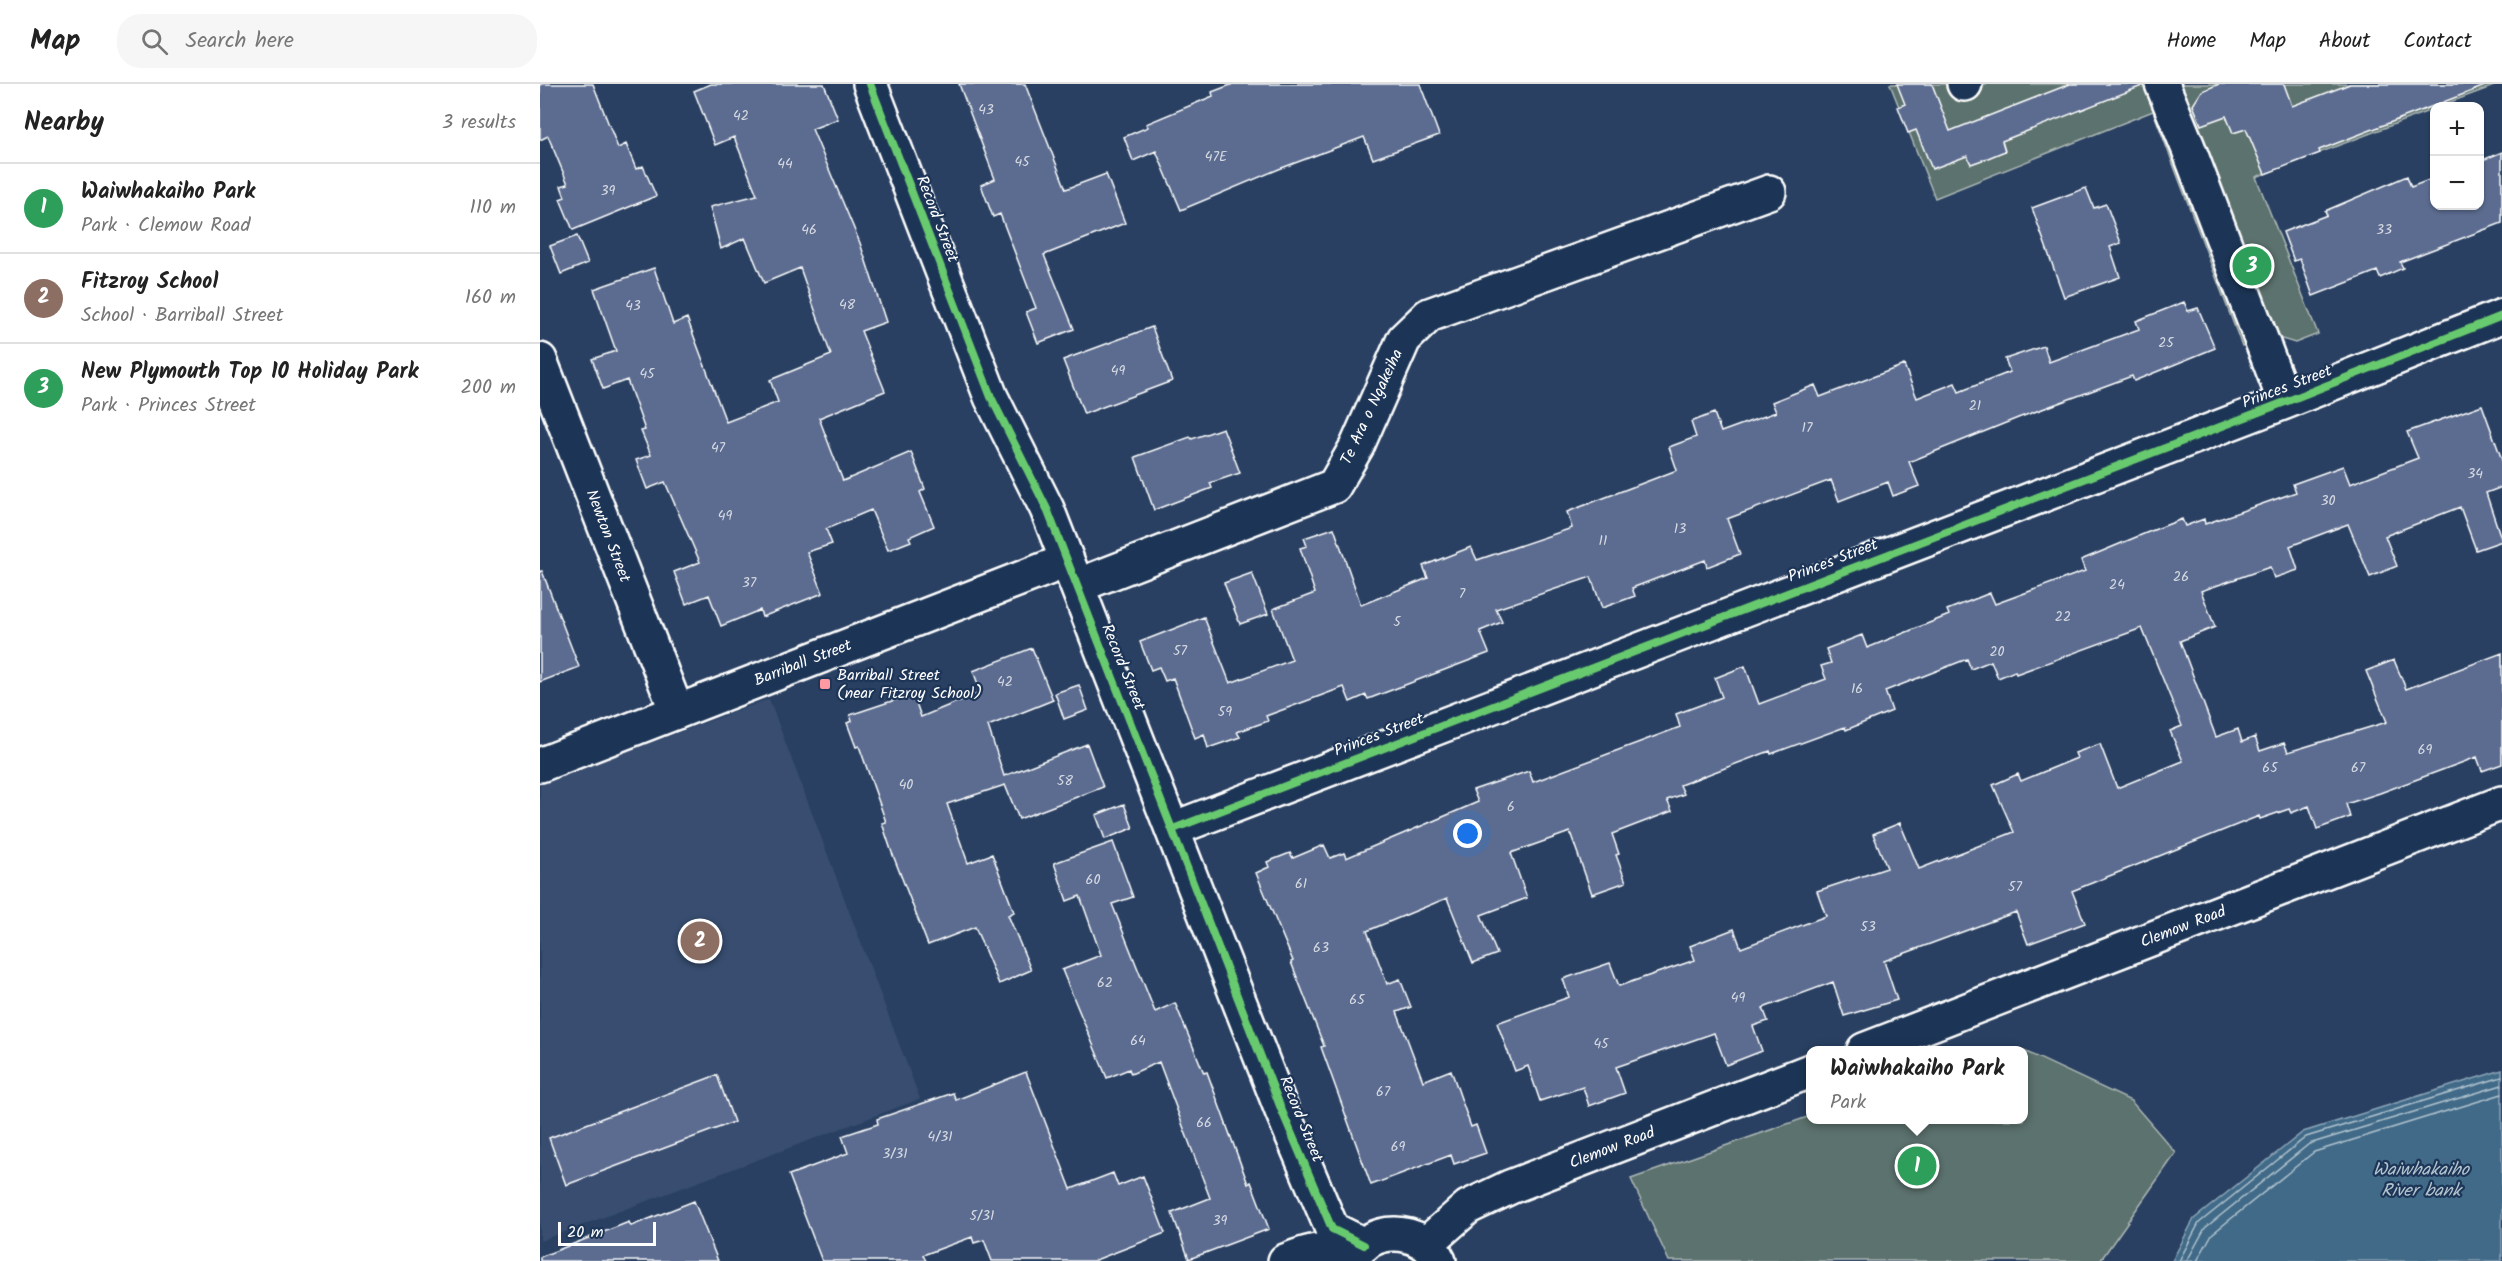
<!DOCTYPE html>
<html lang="en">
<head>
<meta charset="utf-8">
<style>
	body { margin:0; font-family:Kalam,sans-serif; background:#f6f6f6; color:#222 }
	.controls { position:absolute; right:18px; top:18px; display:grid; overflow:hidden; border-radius:12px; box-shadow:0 2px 4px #0004 }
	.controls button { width:54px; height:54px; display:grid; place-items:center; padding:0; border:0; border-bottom:2px solid #e0e0e0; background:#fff; color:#222; font:30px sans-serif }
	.scale { position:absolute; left:18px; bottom:15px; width:98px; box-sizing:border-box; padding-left:6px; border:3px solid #fff; border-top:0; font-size:16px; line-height:21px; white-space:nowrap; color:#fff; -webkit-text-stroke:4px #1d3557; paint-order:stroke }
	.you { position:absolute; left:928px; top:750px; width:21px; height:21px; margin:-15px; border:4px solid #fff; border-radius:50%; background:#1a73e8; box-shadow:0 0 0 9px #1a73e833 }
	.badge { display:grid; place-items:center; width:39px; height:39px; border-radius:50%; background:#7c3aed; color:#fff; font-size:20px; font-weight:700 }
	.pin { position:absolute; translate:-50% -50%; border:3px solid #fff; box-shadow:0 2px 6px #0006 }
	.popup { position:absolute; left:1266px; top:962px; width:222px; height:78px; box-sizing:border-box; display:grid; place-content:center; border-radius:12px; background:#fff; filter:drop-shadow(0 2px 4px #0005); font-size:20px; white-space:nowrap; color:#767676 }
	.popup b { font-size:22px; color:#222 }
	.popup::after { content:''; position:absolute; left:50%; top:100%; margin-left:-12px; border:12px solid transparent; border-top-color:#fff }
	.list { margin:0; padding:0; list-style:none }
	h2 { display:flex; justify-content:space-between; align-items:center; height:78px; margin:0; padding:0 24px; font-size:26px }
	h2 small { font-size:20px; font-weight:400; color:#767676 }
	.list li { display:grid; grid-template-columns:39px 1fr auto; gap:18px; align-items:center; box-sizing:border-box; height:90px; padding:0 24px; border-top:2px solid #e0e0e0 }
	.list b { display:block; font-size:22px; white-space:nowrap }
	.list p { margin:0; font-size:20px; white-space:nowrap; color:#767676 }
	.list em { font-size:20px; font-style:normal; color:#767676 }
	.icon { flex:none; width:33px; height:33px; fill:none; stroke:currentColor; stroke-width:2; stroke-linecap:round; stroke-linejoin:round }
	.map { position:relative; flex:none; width:1962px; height:1177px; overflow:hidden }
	header { display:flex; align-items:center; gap:36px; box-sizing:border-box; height:84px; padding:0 30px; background:#fff; border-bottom:2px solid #e0e0e0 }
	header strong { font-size:28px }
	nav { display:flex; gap:33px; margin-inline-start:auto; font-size:21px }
	.search { width:420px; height:54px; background:#f6f6f6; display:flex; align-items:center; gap:15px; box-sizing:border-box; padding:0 21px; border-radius:24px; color:#767676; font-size:22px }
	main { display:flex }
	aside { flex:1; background:#fff }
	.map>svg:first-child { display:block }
</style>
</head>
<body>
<header>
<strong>Map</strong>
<div class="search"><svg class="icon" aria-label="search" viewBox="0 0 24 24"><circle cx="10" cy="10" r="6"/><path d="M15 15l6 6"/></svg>Search here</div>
<nav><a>Home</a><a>Map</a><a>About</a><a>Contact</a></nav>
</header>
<main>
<aside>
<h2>Nearby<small>3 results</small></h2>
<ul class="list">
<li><span class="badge" style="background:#2e9e5b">1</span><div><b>Waiwhakaiho Park</b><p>Park · Clemow Road</p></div><em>110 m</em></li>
<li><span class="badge" style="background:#8d6e63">2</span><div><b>Fitzroy School</b><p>School · Barriball Street</p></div><em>160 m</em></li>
<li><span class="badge" style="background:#2e9e5b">3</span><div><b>New Plymouth Top 10 Holiday Park</b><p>Park · Princes Street</p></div><em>200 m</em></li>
</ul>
</aside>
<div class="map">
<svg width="1962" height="1177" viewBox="0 0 1962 1177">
	<rect width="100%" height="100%" fill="#294062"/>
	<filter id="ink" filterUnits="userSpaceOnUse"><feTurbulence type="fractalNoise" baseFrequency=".0167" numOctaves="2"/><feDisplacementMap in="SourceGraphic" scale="12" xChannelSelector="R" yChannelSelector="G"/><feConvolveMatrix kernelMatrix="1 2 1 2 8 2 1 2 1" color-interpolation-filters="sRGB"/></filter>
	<g filter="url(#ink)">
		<path fill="#384d70" d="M229 615 380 1015 0 1157V700Z"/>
		<path fill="#5c726e" stroke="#aeb8b6" stroke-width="1.5" d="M1350 0H1959L1900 22H1894V25L1716 93 1778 250 1755 259 1729 251 1702 262 1613 27 1395 114Z
			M1484 967 1591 1017 1636 1069 1560 1177H1129L1091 1095 1270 1032V1036H1484Z"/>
		<path fill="#416b88" stroke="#8da6b8" stroke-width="1.5" d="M1962 986V1177H1632L1654 1135 1763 1048Z"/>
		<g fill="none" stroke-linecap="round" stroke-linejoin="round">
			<path stroke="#b3c4cf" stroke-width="1.5" d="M1639 1177 1659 1139 1766 1053 1962 993
				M1647 1177 1665 1144 1769 1060 1962 1001
				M1657 1177 1672 1150 1774 1068 1962 1010"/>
		</g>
		<path fill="#5b6c90" stroke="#fff" stroke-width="1.5" d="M0 0H53L78 64 86 60 96 85 103 82 116 112 33 146 20 115 25 113 21 102 28 100 8 52 0 56Z
			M171 0H284L298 35 272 45 320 159 346 238 321 247 345 307 279 334 303 397 371 368 385 405 380 408 394 442 369 453 371 457 348 466 331 426 286 445 292 460 267 468 283 509 222 533 220 526 181 542 169 511 146 520 134 488 160 478 125 398 107 405 96 376 111 371 101 347 105 346 87 296 63 305 52 275 76 267 54 205 114 184 133 240 147 234 186 338 238 318 230 296 291 271 260 184 224 199 205 154 181 165 170 123 217 111 194 53 175 61 154 7Z
			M419 0H485L526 105 566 90 585 139 504 171 534 245 498 259 486 228 496 224 460 130 453 133 441 101 455 95Z
			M693 0H880L899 51 833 75 824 53 739 85 641 126 616 67 593 77 584 53 608 43 606 40 673 12 672 8Z
			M1357 0H1392L1410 47 1530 0H1602V2L1462 57 1465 67 1448 74 1431 80 1427 72 1392 85 1376 46 1368 49 1358 23 1365 20Z
			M1679 0H1744L1752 22 1810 0H1945V2L1779 66 1780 69 1725 90 1706 45 1693 49 1686 32 1661 41 1653 21 1662 7Z
			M1962 68V139L1860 178 1863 184 1840 194 1837 187 1773 212 1760 175 1754 177 1743 148 1787 131 1785 127 1867 92 1871 103 1894 94V122H1940V77Z
			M1546 104 1554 124 1566 120 1581 159 1570 163 1580 193 1524 213 1492 124Z
			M37 152 48 179 21 190 10 162Z
			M1644 218 1648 227 1658 224 1675 264 1594 297 1592 292 1478 334 1369 378 1379 402 1353 412 1348 398 1299 417 1291 396 1187 435 1200 470 1167 483 1165 476 1092 504 1095 512 1062 524 1051 493 956 525 962 538 940 547 949 569 828 615 826 611 810 618 804 603 726 632 728 637 697 648 700 653 668 664 664 650 655 654 633 594 625 597 619 583 611 586 600 558 664 533 690 599 752 576 733 525 775 509 760 464 767 462 764 454 794 444 821 521 888 494 883 482 931 463 937 476 1032 444 1027 428 1137 386 1129 363 1156 353 1151 338 1174 329 1181 348 1236 328 1232 318 1275 301 1280 313 1364 281 1377 314 1415 299 1419 308 1470 288 1465 275 1504 262 1509 278 1599 245 1596 237Z
			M612 243 632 297 544 330 523 276Z
			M1942 321 1962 376V403L1946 409 1962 457 1936 466 1920 423 1845 452 1857 482 1830 493 1808 440 1750 462 1758 486 1734 494 1730 483 1661 507 1675 543 1640 557 1676 653 1698 645 1702 658 1715 653 1720 667 1744 659 1748 668 1847 638 1826 587 1854 576 1866 605 1962 569V680L1942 687 1937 673 1840 709 1806 720 1810 733 1777 745 1769 722 1751 729 1749 725 1720 735 1719 732 1532 807 1545 839 1488 860 1476 828 1344 877 1357 916 1304 932 1293 898 1223 924 1228 937 1213 942 1222 967 1186 981 1174 949 1076 983 1085 1009 1049 1022 1043 1003 1000 1017 988 982 975 987 957 939 1029 913 1023 895 1070 879 1079 902 1155 876 1150 862 1194 845 1201 864 1286 832 1277 807 1347 784 1333 750 1360 739 1379 785 1474 748 1453 701 1478 690 1481 697 1537 674 1535 669 1560 660 1577 704 1643 677 1630 647 1642 642 1602 544 1476 590 1475 587 1458 594 1451 577 1431 585 1427 575 1345 607 1352 627 1306 646 1305 643 1231 670 1230 667 1140 701 1144 710 1127 716 1132 727 1072 750 1079 770 1076 771 1086 798 1052 810 1030 748 971 769 987 814 941 831 957 870 933 879 907 814 827 847 847 900 860 895 871 923 857 928 883 997 911 986 931 1043 936 1041 946 1069 914 1080 911 1071 831 1101 781 963 784 962 751 878 753 877 716 789 729 783 727 778 750 769 753 774 784 761 790 774 804 769 806 774 938 718 933 706 989 687 993 698 1140 643 1136 630 1182 613 1175 594 1205 582 1219 620 1286 595 1281 582 1291 579 1286 565 1322 551 1327 564 1409 531 1407 526 1450 509 1455 520 1545 487 1541 476 1606 449 1642 435 1645 442 1664 435 1665 440 1756 408 1753 400 1803 382 1810 400 1878 374 1867 348Z
			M683 344 700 389 670 399 672 404 614 426 595 373 650 353 652 355Z
			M0 487H2L39 583 0 598Z
			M712 489 728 530 700 540 684 499Z
			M492 564 513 616 448 642 464 692 547 660 563 703 479 735 465 701 407 720 428 779 452 770 474 828 468 831 491 886 459 900 435 843 388 861 351 766 342 739 346 738 319 662 316 663 307 639 312 637 310 631 373 610 381 633 441 608 433 587Z
			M539 601 548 626 524 635 515 609Z
			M584 720 593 744 565 755 556 731Z
			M573 758 593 813 572 820 615 928 635 919 664 989 667 988 708 1100 711 1098 729 1145 649 1175 632 1129 670 1114 619 978 591 990 589 985 567 994 522 886 561 871 540 812 527 817 514 779Z
			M486 988 531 1105 573 1089 578 1102 603 1092 625 1149 553 1177H452L444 1156 434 1159 432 1153 383 1171 386 1177H282L249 1091 308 1069 302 1052 338 1040 337 1035 413 1009 416 1016Z
			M177 991 194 1038 26 1101 9 1054Z
			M154 1117 178 1177H0V1173L89 1138 91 1142Z"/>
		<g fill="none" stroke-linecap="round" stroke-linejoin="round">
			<defs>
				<path id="minor" d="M330 0 451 313 507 425 742 1027 792 1145 824 1161
					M1424 0H1425
					M1622 0 1648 63 1745 318
					M0 276 137 628
					M537 502 794 402 817 362 864 255 889 231 1229 108
					M0 681 526 477
					M633 745 1745 318 1962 232
					M1324 966 1962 719
					M886 1160 928 1123 970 1103 1270 987
					M745 1177C774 1165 784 1163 814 1172
					M812 1177C827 1140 883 1142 899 1177"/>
			</defs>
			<use href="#minor" stroke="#fff" stroke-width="38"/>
			<use href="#minor" stroke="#1d3557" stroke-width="33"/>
			<defs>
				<path id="cycleway" d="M330 0 451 313 507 425 742 1027 792 1145 824 1161
					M633 745 1745 318 1962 232"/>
			</defs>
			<use href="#cycleway" stroke="#1d3557" stroke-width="11"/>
			<use href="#cycleway" stroke="#67ca6e" stroke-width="8"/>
		</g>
	</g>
	<rect fill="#ff9aa2" stroke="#1d3557" stroke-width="2" x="279" y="594" width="12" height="12" rx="3"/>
	<g text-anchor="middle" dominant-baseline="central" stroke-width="4.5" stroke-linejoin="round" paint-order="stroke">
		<g font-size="14" fill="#d6dae3">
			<text x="446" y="26">43</text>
			<text x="201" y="32">42</text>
			<text x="676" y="73">47E</text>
			<text x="482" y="78">45</text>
			<text x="245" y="80">44</text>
			<text x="68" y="107">39</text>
			<text x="269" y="146">46</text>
			<text x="1844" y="146">33</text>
			<text x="307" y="221">48</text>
			<text x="93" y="222">43</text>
			<text x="1626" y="259">25</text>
			<text x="578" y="287">49</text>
			<text x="107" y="290">45</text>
			<text x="1435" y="322">21</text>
			<text x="1267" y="344">17</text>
			<text x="178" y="364">47</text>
			<text x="1935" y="390">34</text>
			<text x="1788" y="417">30</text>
			<text x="185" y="432">49</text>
			<text x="1140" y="445">13</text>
			<text x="1063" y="457">11</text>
			<text x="1641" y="493">26</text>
			<text x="209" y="499">37</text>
			<text x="1577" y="501">24</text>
			<text x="922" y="510">7</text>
			<text x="1523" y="533">22</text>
			<text x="857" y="538">5</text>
			<text x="640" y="567">57</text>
			<text x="1457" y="568">20</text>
			<text x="465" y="598">42</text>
			<text x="1317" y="605">16</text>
			<text x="685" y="628">59</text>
			<text x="1885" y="666">69</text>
			<text x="1730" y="684">65</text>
			<text x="1818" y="684">67</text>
			<text x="525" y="697">58</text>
			<text x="366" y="701">40</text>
			<text x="971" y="723">6</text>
			<text x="553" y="796">60</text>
			<text x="761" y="800">61</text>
			<text x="1475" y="803">57</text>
			<text x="1328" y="843">53</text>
			<text x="781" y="864">63</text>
			<text x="565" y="899">62</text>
			<text x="1198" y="914">49</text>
			<text x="817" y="916">65</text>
			<text x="598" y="957">64</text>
			<text x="1061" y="960">45</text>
			<text x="843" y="1008">67</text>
			<text x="664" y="1039">66</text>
			<text x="400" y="1053">4/31</text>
			<text x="858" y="1063">69</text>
			<text x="355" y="1070">3/31</text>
			<text x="442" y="1132">5/31</text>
			<text x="680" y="1137">39</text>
		</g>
		<g font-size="16" fill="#fff" stroke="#1d3557">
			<text transform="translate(397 135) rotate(69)">Record Street</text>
			<text transform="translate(1747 303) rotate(-21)">Princes Street</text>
			<text transform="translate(832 323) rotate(-65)">Te Ara o Ngakeiha</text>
			<text transform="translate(68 452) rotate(69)">Newton Street</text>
			<text transform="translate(1293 477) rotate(-21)">Princes Street</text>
			<text transform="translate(263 579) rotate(-21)">Barriball Street</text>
			<text transform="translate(583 583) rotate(68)">Record Street</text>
			<text transform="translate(839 651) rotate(-21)">Princes Street</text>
			<text transform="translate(1643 843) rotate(-21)">Clemow Road</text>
			<text transform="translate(761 1035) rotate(68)">Record Street</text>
			<text transform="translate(1072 1064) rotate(-21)">Clemow Road</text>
		</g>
		<g font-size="16" fill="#fff" stroke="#1d3557" text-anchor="start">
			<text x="297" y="591">Barriball Street<tspan x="297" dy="18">(near Fitzroy School)</tspan></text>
		</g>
		<g font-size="18" font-style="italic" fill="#b3c4cf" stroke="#1d3557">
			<text x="1881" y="1086">Waiwhakaiho<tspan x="1881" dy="21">River bank</tspan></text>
		</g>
	</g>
</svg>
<div class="controls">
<button>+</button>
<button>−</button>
</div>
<div class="scale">20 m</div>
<div class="you"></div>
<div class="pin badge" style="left:1377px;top:1082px;background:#2e9e5b">1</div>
<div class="popup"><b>Waiwhakaiho Park</b>Park</div>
<div class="pin badge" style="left:160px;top:857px;background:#8d6e63">2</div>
<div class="pin badge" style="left:1712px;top:182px;background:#2e9e5b">3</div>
</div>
</main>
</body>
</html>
